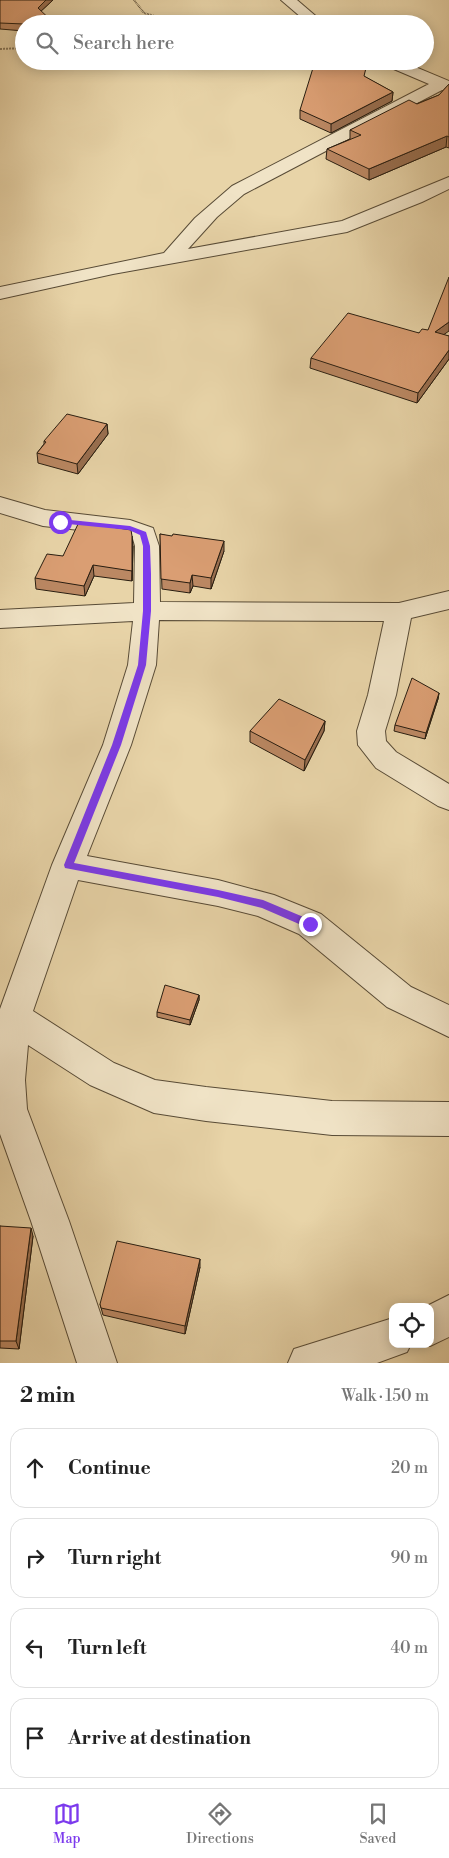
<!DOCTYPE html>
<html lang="en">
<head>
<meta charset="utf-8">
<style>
	body { margin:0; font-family:"Libre Bodoni",serif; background:#f2f2f2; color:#222 }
	.controls { position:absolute; right:15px; bottom:15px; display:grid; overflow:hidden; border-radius:10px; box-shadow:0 2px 12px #0003 }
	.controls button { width:45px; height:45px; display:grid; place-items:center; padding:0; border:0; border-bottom:1px solid #e0e0e0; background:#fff; color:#222; font:25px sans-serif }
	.stop { position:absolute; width:15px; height:15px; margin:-11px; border:4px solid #7c3aed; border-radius:50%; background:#fff }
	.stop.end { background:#7c3aed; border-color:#fff; box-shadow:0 1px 5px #0008 }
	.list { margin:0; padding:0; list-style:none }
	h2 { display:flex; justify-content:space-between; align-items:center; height:65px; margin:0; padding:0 20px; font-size:21px }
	h2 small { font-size:16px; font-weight:400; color:#767676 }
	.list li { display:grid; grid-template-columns:32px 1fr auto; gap:15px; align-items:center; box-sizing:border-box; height:80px; margin:0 10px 10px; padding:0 10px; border:1px solid #e0e0e0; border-radius:15px }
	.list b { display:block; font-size:19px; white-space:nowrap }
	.list em { font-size:16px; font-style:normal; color:#767676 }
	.icon { flex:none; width:28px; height:28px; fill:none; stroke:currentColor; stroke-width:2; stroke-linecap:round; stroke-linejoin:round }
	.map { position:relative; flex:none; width:449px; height:1363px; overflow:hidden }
	.search { position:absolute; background:#fff; box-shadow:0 2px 12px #0003; left:15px; right:15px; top:15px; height:55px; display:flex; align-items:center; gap:12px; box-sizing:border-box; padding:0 18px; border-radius:28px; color:#767676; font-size:19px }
	.sheet { height:425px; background:#fff }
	nav { display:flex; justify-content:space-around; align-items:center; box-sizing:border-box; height:70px; border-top:1px solid #e0e0e0; background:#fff; font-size:14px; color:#767676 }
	nav a { display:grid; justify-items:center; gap:2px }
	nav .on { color:#7c3aed }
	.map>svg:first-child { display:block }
</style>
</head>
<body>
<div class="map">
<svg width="449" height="1363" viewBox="0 0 449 1363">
	<rect width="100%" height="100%" fill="#e8d4a8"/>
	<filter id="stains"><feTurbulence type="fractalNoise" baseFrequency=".004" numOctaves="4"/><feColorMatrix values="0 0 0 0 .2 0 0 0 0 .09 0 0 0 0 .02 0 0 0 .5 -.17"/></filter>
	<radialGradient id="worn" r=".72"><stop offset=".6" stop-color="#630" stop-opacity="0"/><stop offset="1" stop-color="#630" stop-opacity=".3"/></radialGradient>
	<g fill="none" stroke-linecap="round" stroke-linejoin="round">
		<defs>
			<path id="minor" d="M281 0H297L325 24H309Z
				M379 61H401L449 81V92L442 90 244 194 217 217 188 249 342 221 449 177V189L422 202 347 232 113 274 0 299V287L164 253 195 218 232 186 429 84 382 64Z
				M0 497 45 510 130 520 153 528 159 546 160 602 399 603 449 591V609L411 618 396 695 385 731 386 741 396 752 449 784V810L438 806 376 768 358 745 357 731 368 695 384 621 159 620 156 665 131 745 87 856 218 880 274 895 321 914 411 987 449 1005V1037L387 1007 299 934 258 916 218 906 78 880 33 1011 114 1063 155 1080 206 1087 332 1101 449 1102V1136L332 1135 206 1121 154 1113 90 1085 28 1045 25 1080 27 1109 69 1221 117 1363H77L31 1221 0 1134V1009L52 865 103 745 128 665 133 621 0 628V610L134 603 135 546 133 539 125 535 43 526 0 513Z
				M449 1295V1337L430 1346 426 1344H430V1307H425Z
				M393 1318V1344H411L407 1352 377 1363H288L294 1349Z"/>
		</defs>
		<use href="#minor" stroke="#584b36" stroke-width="2"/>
		<path stroke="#281d10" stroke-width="2" stroke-dasharray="0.5 1" stroke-linecap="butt" d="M134 0 144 13 182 24
			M248 24 272 18
			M0 49 24 48"/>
		<use href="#minor" fill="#f0e3c6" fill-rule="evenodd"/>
	</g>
	<path fill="#bb8863" stroke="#281d10" d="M0 0H53L41 11 24 24V31L0 29Z
		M365 77 393 92 392 101 331 133 300 119V110Z
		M449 84V148L446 147 369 180 326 159 327 149 350 139V130L439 95Z
		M419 333 444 335 449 336V359L417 403 310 368 311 358Z
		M107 424 108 434 78 474 38 463 37 453 44 444V441Z
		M160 534 224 551 211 589 193 586 190 593 162 589Z
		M133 546 132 581 94 576 85 596 36 589 35 578 63 556Z
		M439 693 438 699 425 739 394 731 395 725Z
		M325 721 324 731 304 771 250 742V731Z
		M199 995V1000L190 1025 157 1017V1012Z
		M0 1226 33 1236 19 1349 0 1348Z
		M200 1267 185 1334 103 1315 100 1304Z"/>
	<path fill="#996f50" stroke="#281d10" d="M46 0H53L38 14V8Z
		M393 92 392 101 331 133V124Z
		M447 136 446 147 369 180V169Z
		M449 322V331L433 342 435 332Z
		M449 350V359L417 403 418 393Z
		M107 424 108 434 78 474 77 464Z
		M132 536 133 546 132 581Z
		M224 541V551L211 589V578Z
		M93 565 94 576 85 596 84 586Z
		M192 575 193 586 190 593V583Z
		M439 693 438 699 425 739 426 733Z
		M325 721 324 731 304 771 305 760Z
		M199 995V1000L190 1025V1020Z
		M31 1228 33 1236 19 1349 16 1341Z
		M200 1259V1267L185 1334V1326Z"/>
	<path fill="#da9e73" stroke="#281d10" d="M0 0H46L38 8 55 24H24L0 23Z
		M337 65 366 68 364 76 393 92 331 124 300 110 313 68Z
		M449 84V137L447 136 369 169 327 149 361 135 350 130 409 100 417 104 439 95Z
		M449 277V322L435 332 449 336V350L418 393 311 358 348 313 419 333 422 329 428 330Z
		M67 414 107 424 77 464 37 453 46 442 44 441Z
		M79 522 131 530 132 536V571L93 565 84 586 35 578 47 554 63 556Z
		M160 534 172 536 173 534 224 541 211 578 192 575 190 583 161 579Z
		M412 678 439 693 426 733 395 725Z
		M279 699 325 721 305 760 250 731Z
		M165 985 199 995 190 1020 157 1012Z
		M0 1226 31 1228 16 1341H0Z
		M117 1241 200 1259 185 1326 101 1308 100 1304Z"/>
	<path fill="#7c3aed" d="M60 519 130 526 146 532 150 546 151 574V611L146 665 121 745 74 863 218 890 263 900 313 921V927H306L262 908 218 897 65 868 64 865 112 745 138 665 143 611V546L140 535 129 530 58 523V520Z"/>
	<rect width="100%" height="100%" filter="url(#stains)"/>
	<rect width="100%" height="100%" fill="url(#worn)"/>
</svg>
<div class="controls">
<button><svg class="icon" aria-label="locate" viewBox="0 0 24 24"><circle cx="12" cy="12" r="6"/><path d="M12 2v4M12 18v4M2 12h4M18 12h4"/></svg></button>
</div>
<div class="stop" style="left:60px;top:522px"></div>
<div class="stop end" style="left:310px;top:924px"></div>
<div class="search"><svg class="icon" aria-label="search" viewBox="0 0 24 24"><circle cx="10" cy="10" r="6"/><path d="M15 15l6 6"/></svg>Search here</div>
</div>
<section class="sheet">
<h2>2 min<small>Walk · 150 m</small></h2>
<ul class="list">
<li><svg class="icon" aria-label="ahead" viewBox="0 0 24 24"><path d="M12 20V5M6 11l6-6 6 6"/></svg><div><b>Continue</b></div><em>20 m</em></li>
<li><svg class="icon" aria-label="right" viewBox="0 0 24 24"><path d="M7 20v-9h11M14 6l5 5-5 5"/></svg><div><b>Turn right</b></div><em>90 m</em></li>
<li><svg class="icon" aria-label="left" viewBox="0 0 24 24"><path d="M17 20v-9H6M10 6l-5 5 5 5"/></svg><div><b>Turn left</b></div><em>40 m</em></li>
<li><svg class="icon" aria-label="arrive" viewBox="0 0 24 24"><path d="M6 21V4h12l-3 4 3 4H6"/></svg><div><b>Arrive at destination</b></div></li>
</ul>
</section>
<nav>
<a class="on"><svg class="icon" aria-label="map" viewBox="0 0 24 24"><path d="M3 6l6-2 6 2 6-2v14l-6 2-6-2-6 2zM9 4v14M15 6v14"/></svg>Map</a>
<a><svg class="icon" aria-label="directions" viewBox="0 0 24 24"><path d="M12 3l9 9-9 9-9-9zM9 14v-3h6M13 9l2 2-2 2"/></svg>Directions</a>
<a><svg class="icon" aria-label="saved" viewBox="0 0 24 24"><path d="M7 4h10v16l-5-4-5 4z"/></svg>Saved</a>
</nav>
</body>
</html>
